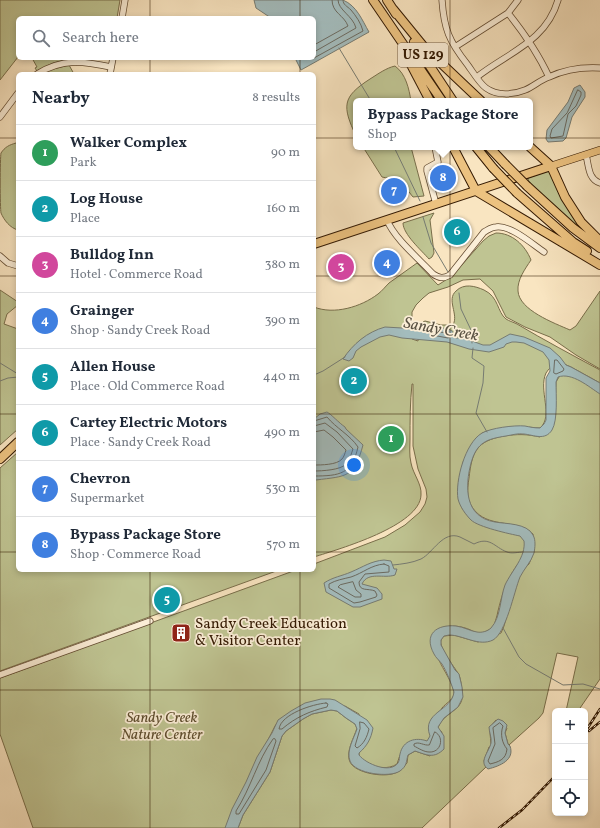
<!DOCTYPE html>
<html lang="en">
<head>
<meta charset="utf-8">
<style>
	body { margin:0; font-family:Vollkorn,serif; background:#f6f6f7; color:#1f2937 }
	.controls { position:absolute; right:12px; bottom:12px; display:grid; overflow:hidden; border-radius:6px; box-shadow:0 2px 6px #0003 }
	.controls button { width:36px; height:36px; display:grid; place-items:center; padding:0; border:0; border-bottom:1px solid #e0e1e3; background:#fff; color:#1f2937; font:20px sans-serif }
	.you { position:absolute; left:354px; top:465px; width:14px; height:14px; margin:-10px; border:3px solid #fff; border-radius:50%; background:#1a73e8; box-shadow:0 0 0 6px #1a73e833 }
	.badge { display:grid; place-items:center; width:26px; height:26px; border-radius:50%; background:#2563eb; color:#fff; font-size:13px; font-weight:700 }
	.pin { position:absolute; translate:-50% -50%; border:2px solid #fff; box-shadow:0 1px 4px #0006 }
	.popup { position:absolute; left:353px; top:98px; width:180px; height:52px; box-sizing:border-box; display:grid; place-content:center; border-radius:6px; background:#fff; filter:drop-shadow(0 1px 3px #0005); font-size:13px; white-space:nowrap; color:#747a83 }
	.popup b { font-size:15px; color:#1f2937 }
	.popup::after { content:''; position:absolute; left:50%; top:100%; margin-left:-8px; border:8px solid transparent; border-top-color:#fff }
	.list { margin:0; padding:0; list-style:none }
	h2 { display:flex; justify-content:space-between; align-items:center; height:52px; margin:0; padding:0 16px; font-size:17px }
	h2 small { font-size:13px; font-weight:400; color:#747a83 }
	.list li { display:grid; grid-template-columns:26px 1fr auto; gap:12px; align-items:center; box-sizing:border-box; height:56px; padding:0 16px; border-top:1px solid #e0e1e3 }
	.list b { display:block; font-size:15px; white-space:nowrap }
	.list p { margin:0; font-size:13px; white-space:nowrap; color:#747a83 }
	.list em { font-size:13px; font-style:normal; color:#747a83 }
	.icon { flex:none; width:22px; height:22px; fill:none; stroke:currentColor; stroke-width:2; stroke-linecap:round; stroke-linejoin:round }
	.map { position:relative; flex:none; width:600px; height:828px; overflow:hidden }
	.search { position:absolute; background:#fff; box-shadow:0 2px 6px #0003; left:16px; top:16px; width:300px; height:44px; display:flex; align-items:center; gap:10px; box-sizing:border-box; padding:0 14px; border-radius:6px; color:#747a83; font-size:15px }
	.panel { position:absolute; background:#fff; box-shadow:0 2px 6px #0003; left:16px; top:72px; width:300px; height:500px; border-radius:6px }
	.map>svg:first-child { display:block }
</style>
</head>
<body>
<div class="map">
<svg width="600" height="828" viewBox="0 0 600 828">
	<rect width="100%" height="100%" fill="#f9e5c1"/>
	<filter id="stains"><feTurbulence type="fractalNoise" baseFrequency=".005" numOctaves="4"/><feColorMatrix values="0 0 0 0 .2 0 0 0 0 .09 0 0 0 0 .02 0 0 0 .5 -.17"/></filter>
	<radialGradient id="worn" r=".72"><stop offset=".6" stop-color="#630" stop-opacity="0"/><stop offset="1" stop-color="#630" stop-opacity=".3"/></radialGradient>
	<path fill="#bfc492" stroke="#796e4a" d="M0 0H120L117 18H18V57L0 80Z
		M32 58H76L53 63 37 71 35 68 37 67Z
		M69 65 74 74H41L49 70Z
		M395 66C406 74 409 89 411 101H356V136C342 106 342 97 370 79 378 74 386 68 395 66Z
		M16 143 18 146V230C10 228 4 220 1 213 0 209 0 157 1 153 5 147 9 145 16 143Z
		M363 147H411L424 196 413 197C400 181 402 181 382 177Z
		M548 171 550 173 584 230 582 231 529 184 528 178Z
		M434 213 430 220 434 253 432 257 429 259C421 250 403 234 403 223Z
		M496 233C512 233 525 245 531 260 525 269 517 280 518 291 519 310 554 323 570 330L576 326 600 291V369L576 355 550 337 525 327 506 317 493 291 480 279 463 280 448 287 429 293 423 298 416 305 412 312V339L418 341 419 333 423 322 425 321 441 325H453C459 314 446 300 456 291 464 283 475 286 484 290 499 297 497 312 506 319 509 321 513 322 517 324 544 340 572 355 600 370V383L571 367 557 361C554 365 548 369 546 373 538 390 554 416 540 428L526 427 488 431 482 433 463 462 459 483 458 493 462 508 468 516 516 533 530 540 532 547C512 569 505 582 498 611 497 617 495 621 494 627L479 635C469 627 451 623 441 629 440 636 436 656 439 660 442 668 455 686 454 694 452 701 446 703 442 708 437 716 430 737 428 747L400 755 397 764C388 770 377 767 366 766L359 756V714L345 706 280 719 275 726 266 744 228 828H33L0 734V678L296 570H314V564L385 537 405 525 420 512 425 504 427 497 426 489 418 469 413 446V384H412C410 402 410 421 410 439 410 447 409 455 411 463 413 474 422 484 421 495 420 526 339 549 314 557V307C334 315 361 307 378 294 382 291 385 287 389 283 398 276 408 270 417 263L438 285 452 276 483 241 489 236Z
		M0 290 18 302V305L7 314 4 324 18 329V429L0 445Z
		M565 367 600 393V679L578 711H566L578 657 557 653 543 713 539 718 509 745 508 744 505 733 507 728 496 720C487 729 491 735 491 746L489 747 484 761 486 767 422 828H238L243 815 270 772 282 736 286 731 303 719 312 714 331 710 337 711 346 718 355 724 357 728C354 738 347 749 349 759 351 773 384 778 395 773 400 772 404 766 407 763L408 755 415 751 430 756 442 732 438 729C440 714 464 711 462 695 462 689 461 678 458 673 454 667 442 651 441 644 440 641 442 638 444 636L454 635 478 642 501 633 504 626 517 576 529 564 533 554 534 549 533 534C517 519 492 528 476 512 466 502 467 491 469 478 472 452 476 441 504 436 517 434 527 434 540 437L555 418 556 382Z
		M18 452V570H279L0 671V468Z"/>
	<path fill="#a3bcbd" stroke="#767b72" d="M254 0H343C357 6 362 20 369 32L301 70 295 58H314V18H271L256 8Z
		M580 85 585 92V97L572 117 566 138 563 141 548 142 546 139 547 130 568 102 574 88Z
		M385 327 419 329 447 328 452 331 455 338H464L483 345H490L510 334 524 337 550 348 560 357 566 365 571 367 600 383V394C589 387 572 372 558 377L556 382C556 395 558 420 552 430 545 441 534 435 524 434 518 433 512 435 506 436 487 439 477 442 471 463 465 486 464 517 495 522 506 524 527 523 533 535 536 540 535 548 534 553 531 562 524 569 520 577 514 592 506 633 493 640 479 647 463 635 449 635L444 636 441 640V645L455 670 459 674 462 687 463 697 458 707 444 718 438 727 444 736V749C434 759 427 755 415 751L408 755C406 762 407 766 400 771 390 778 355 774 350 761 346 751 354 738 357 729L355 724 346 718 337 711 331 710 312 714 303 719 286 731 282 736 270 772 243 815 238 828H225L232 809 246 782 257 757 272 733 278 720 291 711 305 703 321 699H330L335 700 367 720 373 728C371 739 367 746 359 753V755C366 764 390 774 398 763 400 760 399 757 400 754 403 740 416 737 427 741L430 736C421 712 452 711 454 692 451 683 447 672 442 664 439 660 436 658 434 654 423 634 437 624 456 626 464 627 470 631 477 632 482 633 488 631 491 628 501 617 500 598 505 585 512 570 526 557 524 541L520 536C510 534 478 527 471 520 466 515 460 507 458 499 455 481 465 443 482 433 491 428 514 425 525 426 530 427 534 428 540 428L544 424 546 420V378L550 371 549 360 543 352 524 343 516 342H512L506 344 504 347 489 352 469 349 447 342 402 338 389 335 380 337 361 347 356 351 353 358 349 361 343 359C353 344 367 332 385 327Z
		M327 412C331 414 339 423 345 427L346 429 363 445C354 478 347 476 316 480H314V419L320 414Z
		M384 560 391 561 394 569H397L395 575C384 579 368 571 362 584L377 588 382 594V599L360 607H353L326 592 324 583C333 577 342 576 351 572 363 567 371 561 384 560Z
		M498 719 503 721 507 725 505 733 508 744 510 746C515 760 500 766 488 769 478 762 489 752 491 743 492 738 489 732 489 727Z"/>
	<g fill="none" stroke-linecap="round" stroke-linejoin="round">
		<path stroke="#6b6a60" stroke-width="1" d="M314 45 348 26C344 15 332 13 332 0
			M314 52 356 28C353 16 338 10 338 0
			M314 58 363 31C361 23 356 16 351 10 347 6 343 5 343 0
			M578 90 581 92V95L576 106 568 114 563 136 551 138 550 136 552 129 567 113Z
			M439 332 449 333 450 337 448 338 432 335 433 333Z
			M555 360H557L564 369 563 371 556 374 554 373Z
			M314 421 327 417C336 428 350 435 358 447 352 474 340 476 314 476
			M314 426 325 423 337 432 353 449C351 454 350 460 346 464 341 470 322 471 314 471
			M314 432 324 430 333 437 346 450C345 453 344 457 342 459 337 465 321 465 314 465
			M384 564 389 566V572L365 574 359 582C359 592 368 588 375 591L377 595 376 597 360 602 354 603 329 588V584C336 580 343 579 351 577 363 573 371 565 384 564Z
			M353 582 356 590 361 594V597H355L338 587 340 585Z
			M326 703 328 704 327 707C310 711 296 717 282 729H279C281 714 313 704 326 703Z
			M360 722 364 723 369 729C367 737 364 744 357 748L355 746 360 729Z
			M500 723 503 726C500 734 502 743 507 749 506 760 498 762 490 764L488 761 495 744 493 728Z
			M435 732C445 737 441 753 429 752 424 752 418 748 414 746V744C419 741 424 746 429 745Z
			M275 739 276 741 275 744 266 770 239 814H236V811C251 788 257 761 273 739Z"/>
		<path stroke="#767b72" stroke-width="1" d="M339 48 371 101
			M394 147 420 201
			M423 217 431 243 448 272
			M459 293 461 309 471 330 472 343
			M473 348 472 358 484 366 483 383 476 413 487 432
			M0 363 18 374
			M314 375 323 371 345 357
			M0 381 8 378 18 377
			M393 565C402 564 412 563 421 559 433 553 443 530 460 537 465 539 469 542 474 544 490 536 494 547 507 552 512 554 518 552 523 552
			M503 628 519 657 526 664 563 685 583 684 600 689"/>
		<defs>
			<path id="minor" d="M442 0C444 29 449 41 467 64 473 72 479 83 486 88 497 96 513 95 525 90 533 87 540 80 549 77 564 70 583 67 600 68
				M508 13C524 33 538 53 549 77
				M122 18 125 0
				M455 47 508 13 518 0
				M37 74C63 58 83 61 111 67
				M110 74 113 58
				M477 77C507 53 546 42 558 0
				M0 117 18 93
				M435 147 438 162 427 168V171L436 204
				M586 155C589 166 588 179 600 183
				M387 220C394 238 419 259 433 274 439 278 443 279 450 275L484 232C488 230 491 227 496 227 511 225 532 244 544 252
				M0 256 8 263 18 266
				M0 675 150 621"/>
			<path id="major" d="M551 166 600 150"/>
			<path id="highway" d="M373 0 442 101
				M387 0 396 14
				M393 9 424 47 481 101
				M414 42 453 101
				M408 59 430 101
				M453 147 476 191 600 265
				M476 147 493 168
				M489 147 505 164
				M530 147 551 166 565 197 581 222 600 241
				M527 186 573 228 600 248
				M517 193 573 242 587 251
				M314 244 551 166
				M0 459 18 442"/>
		</defs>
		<use href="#minor" stroke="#644c32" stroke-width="7"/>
		<use href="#major" stroke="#331902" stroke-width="8"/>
		<use href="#highway" stroke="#331902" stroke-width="10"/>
		<use href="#minor" stroke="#fbeed7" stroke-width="5.5"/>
		<use href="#major" stroke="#ecc280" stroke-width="7"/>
		<use href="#highway" stroke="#ecc280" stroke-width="8"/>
		<defs>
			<path id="rail" d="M589 731 600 722
				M585 732 600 709
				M499 828 522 810 555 776"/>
		</defs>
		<use href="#rail" stroke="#331902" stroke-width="2.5"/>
		<use href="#rail" stroke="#fbeed7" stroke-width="1" stroke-dasharray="3" stroke-linecap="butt"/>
		<defs>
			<path id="highway-bridge" d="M505 164 527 186
				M493 168 517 193"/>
		</defs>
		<use href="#highway-bridge" stroke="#331902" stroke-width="10" stroke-linecap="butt"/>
		<use href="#highway-bridge" stroke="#ecc280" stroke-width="8"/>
	</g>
	<path fill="none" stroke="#331902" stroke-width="1" stroke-opacity="0.55" d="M150 0V18M300 0V18M450 0V828M150 58V74M300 58V74M0 138H18M314 138H600M0 276H18M314 276H600M0 414H18M314 414H600M0 552H18M314 552H600M150 570V828M300 570V828M0 690H600"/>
	<defs>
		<symbol id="building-square" viewBox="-11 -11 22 22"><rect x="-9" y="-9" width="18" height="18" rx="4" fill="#8f2418" stroke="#fbeed7"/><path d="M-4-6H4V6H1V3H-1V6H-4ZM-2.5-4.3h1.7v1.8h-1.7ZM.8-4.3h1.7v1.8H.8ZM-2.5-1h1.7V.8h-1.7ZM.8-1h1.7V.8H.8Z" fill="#fff"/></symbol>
	</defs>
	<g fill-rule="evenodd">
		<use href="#building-square" x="170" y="622" width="22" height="22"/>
	</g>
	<g text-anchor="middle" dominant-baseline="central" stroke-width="3.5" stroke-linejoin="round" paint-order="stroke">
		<rect fill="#fbeed7" stroke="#6f5942" stroke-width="1" x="398" y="43" width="50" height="24" rx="3"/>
		<g font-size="14" font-weight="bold" fill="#331902">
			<text x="423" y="55">US 129</text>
		</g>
		<g font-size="15" fill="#331902" stroke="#fbeed7" text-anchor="start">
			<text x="195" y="624">Sandy Creek Education<tspan x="195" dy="17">&amp; Visitor Center</tspan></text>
		</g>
		<g font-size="15" font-style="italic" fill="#5d4c2d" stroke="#fbeed7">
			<text x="162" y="718">Sandy Creek<tspan x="162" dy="17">Nature Center</tspan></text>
		</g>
		<g font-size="16" font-style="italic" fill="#5a5243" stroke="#fbeed7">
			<text transform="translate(441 330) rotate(10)">Sandy Creek</text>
		</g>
	</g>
	<rect width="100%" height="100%" filter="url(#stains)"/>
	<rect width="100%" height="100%" fill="url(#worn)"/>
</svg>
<div class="controls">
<button>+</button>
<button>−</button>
<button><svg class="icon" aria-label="locate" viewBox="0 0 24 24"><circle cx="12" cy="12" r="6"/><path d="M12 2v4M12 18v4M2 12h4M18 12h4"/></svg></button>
</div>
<div class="you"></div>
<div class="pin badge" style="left:391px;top:439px;background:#2e9e5b">1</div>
<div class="pin badge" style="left:354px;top:381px;background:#0f9aa8">2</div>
<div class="pin badge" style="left:341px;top:267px;background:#d1479c">3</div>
<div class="pin badge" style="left:387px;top:263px;background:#3f7fe0">4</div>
<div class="pin badge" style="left:167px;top:600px;background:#0f9aa8">5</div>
<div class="pin badge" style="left:457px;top:232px;background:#0f9aa8">6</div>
<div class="pin badge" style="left:394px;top:191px;background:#3f7fe0">7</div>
<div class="pin badge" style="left:443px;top:178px;background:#3f7fe0">8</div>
<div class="popup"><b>Bypass Package Store</b>Shop</div>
<div class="search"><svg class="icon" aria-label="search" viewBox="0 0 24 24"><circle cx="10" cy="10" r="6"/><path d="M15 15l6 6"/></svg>Search here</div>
<section class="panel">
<h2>Nearby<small>8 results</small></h2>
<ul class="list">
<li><span class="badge" style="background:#2e9e5b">1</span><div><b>Walker Complex</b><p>Park</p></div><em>90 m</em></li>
<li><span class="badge" style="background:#0f9aa8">2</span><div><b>Log House</b><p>Place</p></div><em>160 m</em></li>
<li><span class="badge" style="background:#d1479c">3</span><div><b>Bulldog Inn</b><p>Hotel · Commerce Road</p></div><em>380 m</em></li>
<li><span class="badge" style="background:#3f7fe0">4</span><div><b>Grainger</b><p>Shop · Sandy Creek Road</p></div><em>390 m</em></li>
<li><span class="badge" style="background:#0f9aa8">5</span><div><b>Allen House</b><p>Place · Old Commerce Road</p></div><em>440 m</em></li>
<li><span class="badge" style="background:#0f9aa8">6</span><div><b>Cartey Electric Motors</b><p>Place · Sandy Creek Road</p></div><em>490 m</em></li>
<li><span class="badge" style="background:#3f7fe0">7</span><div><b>Chevron</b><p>Supermarket</p></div><em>530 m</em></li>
<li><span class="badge" style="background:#3f7fe0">8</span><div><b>Bypass Package Store</b><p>Shop · Commerce Road</p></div><em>570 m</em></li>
</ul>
</section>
</div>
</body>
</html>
